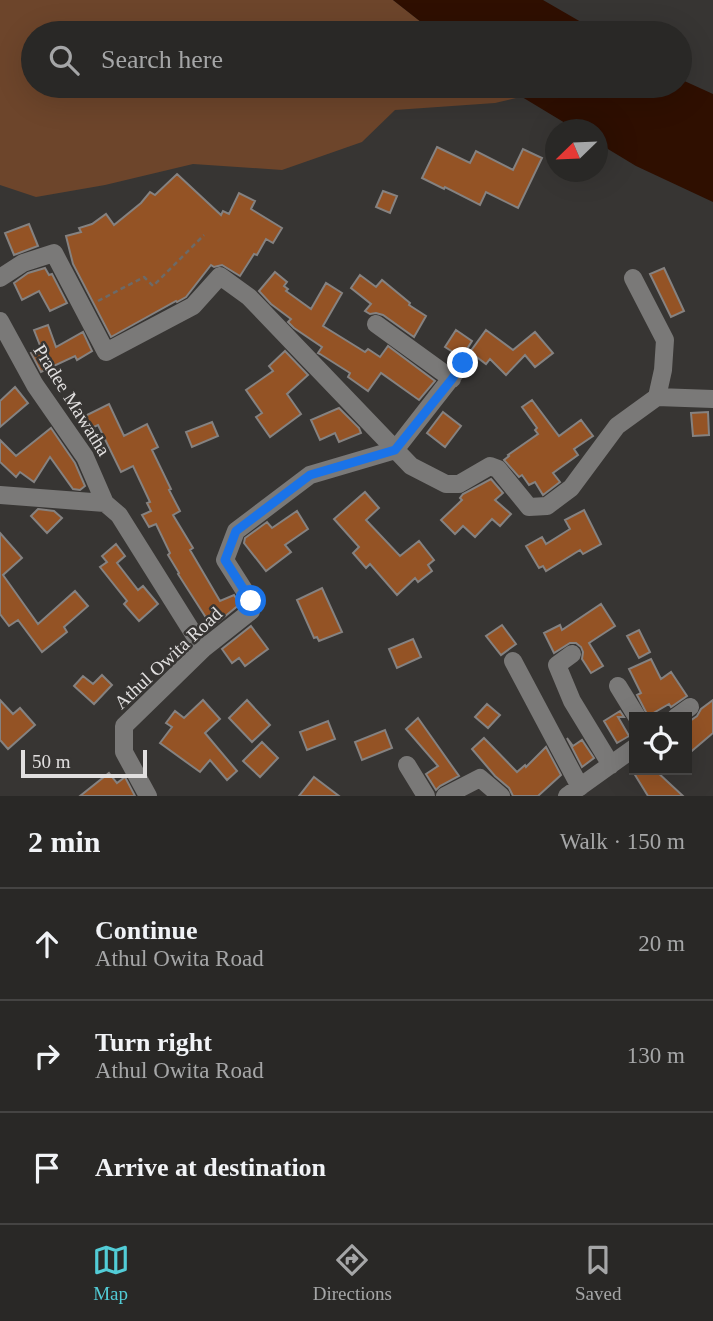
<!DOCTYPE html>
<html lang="en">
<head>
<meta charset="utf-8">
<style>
	body { margin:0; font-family:Georgia,serif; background:#353432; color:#f1f3f6 }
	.controls { position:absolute; right:21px; bottom:21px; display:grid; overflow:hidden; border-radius:0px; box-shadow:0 7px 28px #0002 }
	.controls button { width:63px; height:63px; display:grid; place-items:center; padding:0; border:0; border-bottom:2px solid #454443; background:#292826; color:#f1f3f6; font:35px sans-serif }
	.compass { position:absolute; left:545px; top:119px; width:63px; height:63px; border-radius:50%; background:#292826; box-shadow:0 7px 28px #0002; rotate:247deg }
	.scale { position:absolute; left:21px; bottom:18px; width:126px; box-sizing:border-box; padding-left:7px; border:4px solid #e1dfdf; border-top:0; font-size:19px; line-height:24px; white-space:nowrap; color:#e1dfdf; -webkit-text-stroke:5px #373533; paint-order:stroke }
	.stop { position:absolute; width:21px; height:21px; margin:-16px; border:5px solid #1a73e8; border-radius:50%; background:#fff }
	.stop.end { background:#1a73e8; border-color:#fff; box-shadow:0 2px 7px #0008 }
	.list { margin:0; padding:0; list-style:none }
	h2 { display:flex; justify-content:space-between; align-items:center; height:91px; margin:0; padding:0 28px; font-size:30px }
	h2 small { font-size:23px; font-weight:400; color:#a5a6a7 }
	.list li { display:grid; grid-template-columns:46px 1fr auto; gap:21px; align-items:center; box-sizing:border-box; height:112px; padding:0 28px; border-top:2px solid #454443 }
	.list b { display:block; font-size:26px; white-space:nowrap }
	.list p { margin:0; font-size:23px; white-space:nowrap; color:#a5a6a7 }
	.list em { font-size:23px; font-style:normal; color:#a5a6a7 }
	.icon { flex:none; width:38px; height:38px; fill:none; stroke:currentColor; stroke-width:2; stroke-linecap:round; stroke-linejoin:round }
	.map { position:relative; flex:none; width:713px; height:796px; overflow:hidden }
	.search { position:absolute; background:#292826; box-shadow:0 7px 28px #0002; left:21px; right:21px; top:21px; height:77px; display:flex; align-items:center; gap:18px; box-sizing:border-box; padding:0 24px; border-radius:38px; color:#a5a6a7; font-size:26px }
	.sheet { height:427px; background:#292826 }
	nav { display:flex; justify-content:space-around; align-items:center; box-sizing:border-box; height:98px; border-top:2px solid #454443; background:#292826; font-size:19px; color:#a5a6a7 }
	nav a { display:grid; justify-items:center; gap:4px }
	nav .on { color:#52ccd6 }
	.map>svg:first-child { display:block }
</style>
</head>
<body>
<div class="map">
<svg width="713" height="796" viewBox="0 0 713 796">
	<rect width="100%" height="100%" fill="#373533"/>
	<path fill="#6d452b" d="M0 0H393L435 33H33V86H504L520 97 495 103 395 110 362 142 282 170 193 164 105 185 36 197 0 185Z"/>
	<path fill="#2f0f00" d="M393 0H543L600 33H435Z
		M680 79 713 94V202L636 166 598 143V130L575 129 504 86H680Z"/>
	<path fill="#945325" stroke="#858281" stroke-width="2" d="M437 147 470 163 476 151 513 170 523 149 542 158 518 208 486 192 480 205 445 187 444 189 422 178Z
		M177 174 221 215 223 211 229 214 239 193 255 201 251 209 282 228 273 243 266 239 257 255 254 254 240 276 222 265 214 267 211 265 186 297 177 302 176 301 111 337 73 264 66 236 81 232 79 228 92 224 106 214 114 225 141 203 150 192 155 195Z
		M383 191 397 196 390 213 376 207Z
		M29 224 38 246 14 255 5 233Z
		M45 268 49 275 52 274 67 303 50 311 39 291 22 300 14 283 28 273Z
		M664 268 684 311 671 317 650 274Z
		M275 272 287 282 284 286 288 289 286 291 311 309 326 283 342 293 323 326 365 352 368 349 380 357 388 346 435 381 419 400 381 373 368 391 348 377 350 373 320 354 318 353 322 347 294 328 288 322 291 319 271 304 259 291Z
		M360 275 376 287 382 280 410 303 409 305 426 316 414 337 383 315 376 313 370 314 365 311 371 304 351 288Z
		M48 325 56 347 83 332 92 351 77 360 75 356 41 372 31 353 41 348 34 330Z
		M456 330 472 341 465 352 456 354 445 347Z
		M486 330 513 350 535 332 553 353 535 367 525 355 506 375 490 359 486 364 470 352Z
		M285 351 308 375 287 394 301 414 270 437 256 417 262 413 246 390 273 371 269 366Z
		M15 387 28 403 0 427V401Z
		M532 400 559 436 581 420 593 436 574 449 578 455 553 473 560 482 543 495 535 482 529 485 522 475 519 477 504 460 509 456 508 455 538 434 535 430 537 428 522 407Z
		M109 404 124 436 147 424 158 447 152 450 171 489 169 490 180 511 173 515 193 548 190 550 220 601 234 595 240 604 212 627 178 574 179 573 168 555 170 553 156 524 149 527 142 515 151 511 147 503 150 502 133 466 121 472 98 425 87 430 81 418Z
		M339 408 359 428 361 433 339 442 335 433 320 440 311 420Z
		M443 412 461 426 445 447 427 433Z
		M708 412 709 435 693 436 691 413Z
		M212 422 218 436 192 447 186 432Z
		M51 428 75 463 85 486 80 490 73 489 50 457 34 482 20 472 16 477 0 462V440L16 456Z
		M491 479 503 493 495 500 511 514 500 526 492 519 475 537 463 526 455 534 441 520 462 500 460 498 463 494Z
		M365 492 379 508 366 520 400 556 419 541 434 560 428 565 432 571 418 582 415 578 397 595 370 564 366 568 353 553 359 547 334 519Z
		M38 509 54 511 62 518 47 533 31 516Z
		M584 510 601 544 583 554 580 550 546 571 543 566 539 568 526 546 542 537 546 544 570 529 565 520Z
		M297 511 308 529 285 545 291 552 266 571 244 543 245 538 267 522 272 528Z
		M0 533 22 558 3 575 38 624 75 591 88 606 64 627 67 632 42 652 18 620 9 626 0 614Z
		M116 544 125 556 117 563 138 590 143 586 158 604 139 621 124 604 127 601 100 567 107 562 102 556Z
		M322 588 342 632 319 641 317 637 314 638 297 600Z
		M601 604 615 626 589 643 603 666 591 673 582 659 583 652 581 647 576 643H570L554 653 544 633 560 625 562 630Z
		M502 625 516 644 501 655 486 636Z
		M251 626 268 649 245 666 239 658 232 663 222 649Z
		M639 630 650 652 639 658 627 636Z
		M413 639 421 657 397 668 389 649Z
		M651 659 661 679 671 672 687 696 671 707 669 704 648 716 637 695 641 693 629 669Z
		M102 675 112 685 94 704 74 686 83 676 93 684Z
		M0 700 13 714 20 708 35 725 8 749 0 740Z
		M203 700 220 719 205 733 237 771 227 780 210 760 200 772 160 743 172 727 166 723 175 711 184 718Z
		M247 700 270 725 252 742 229 718Z
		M713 700V733L687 755V723L697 716 701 709Z
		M487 704 500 715 488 728 475 717Z
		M620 711 624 717H618L629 736 617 743 604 721Z
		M418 718 459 776 440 786 436 790 426 774 438 766 406 729Z
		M328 721 335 739 307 750 300 732Z
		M385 730 392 748 362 760 355 742Z
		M484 738 517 772 525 765 526 767 546 747 561 775 538 796H513L509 788 495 776 472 749Z
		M567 738 573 746 582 740 594 758 582 767Z
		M262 742 278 758 260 777 243 761Z
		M632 770H655L683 796H648Z
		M109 773 117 783 125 777 135 796H80Z
		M314 777 339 796H299Z"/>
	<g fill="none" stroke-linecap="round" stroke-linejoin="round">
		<path stroke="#6c6a68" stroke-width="2.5" stroke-dasharray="5 3.5" stroke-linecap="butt" d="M98 301 144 277 153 286 204 235"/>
		<path stroke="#7a7978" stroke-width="18" d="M0 278 23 263 54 253 106 352 193 306 220 276 249 297 411 466 446 484H459L490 466 498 469 529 507 547 506 571 488 617 426 657 397 713 399
			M633 278 665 340 663 370 657 397
			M0 321 35 385 85 457 105 503
			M376 324 452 379
			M0 495 105 503 119 515 203 649
			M572 654 557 665 572 701 611 765
			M513 661 580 787
			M618 686 637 717
			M676 717 690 707
			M407 765 426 796
			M148 796 124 752V726L203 649 251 611V601L225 560 236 531 310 475 395 450 463 363
			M445 796 480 778 501 796
			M567 796 634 748"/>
	</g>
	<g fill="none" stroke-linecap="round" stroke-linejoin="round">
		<path stroke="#1a73e8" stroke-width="9" d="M251 601 225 560 236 531 310 475 395 450 452 379 463 363"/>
	</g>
	<g text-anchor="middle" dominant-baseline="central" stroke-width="5" stroke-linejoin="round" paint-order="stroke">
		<g font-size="19" fill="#e1dfdf" stroke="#373533">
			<text transform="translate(72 400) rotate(58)">Pradee Mawatha</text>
			<text transform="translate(168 658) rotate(-43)">Athul Owita Road</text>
		</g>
	</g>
</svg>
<div class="controls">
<button><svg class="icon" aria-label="locate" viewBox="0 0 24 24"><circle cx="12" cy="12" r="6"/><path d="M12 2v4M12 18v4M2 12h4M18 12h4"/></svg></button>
</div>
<svg class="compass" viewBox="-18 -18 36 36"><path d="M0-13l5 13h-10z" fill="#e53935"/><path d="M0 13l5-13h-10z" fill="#a5a6a7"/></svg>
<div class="scale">50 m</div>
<div class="stop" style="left:251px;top:601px"></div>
<div class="stop end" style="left:463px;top:363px"></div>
<div class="search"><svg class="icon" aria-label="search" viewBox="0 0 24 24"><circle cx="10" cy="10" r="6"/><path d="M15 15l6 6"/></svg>Search here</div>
</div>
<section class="sheet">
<h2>2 min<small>Walk · 150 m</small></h2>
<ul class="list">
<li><svg class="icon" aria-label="ahead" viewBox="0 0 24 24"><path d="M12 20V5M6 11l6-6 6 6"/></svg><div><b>Continue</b><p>Athul Owita Road</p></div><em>20 m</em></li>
<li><svg class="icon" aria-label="right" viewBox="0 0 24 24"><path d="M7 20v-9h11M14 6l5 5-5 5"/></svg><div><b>Turn right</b><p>Athul Owita Road</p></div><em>130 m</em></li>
<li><svg class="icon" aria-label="arrive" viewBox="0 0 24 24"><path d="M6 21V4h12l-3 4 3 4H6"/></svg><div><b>Arrive at destination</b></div></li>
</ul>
</section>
<nav>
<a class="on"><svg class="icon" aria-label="map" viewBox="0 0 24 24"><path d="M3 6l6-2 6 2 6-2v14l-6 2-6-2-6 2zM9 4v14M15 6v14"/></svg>Map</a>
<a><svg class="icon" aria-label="directions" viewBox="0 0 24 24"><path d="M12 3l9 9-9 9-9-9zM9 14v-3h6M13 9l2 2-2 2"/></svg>Directions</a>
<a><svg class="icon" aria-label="saved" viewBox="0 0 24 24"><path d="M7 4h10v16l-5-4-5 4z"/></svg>Saved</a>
</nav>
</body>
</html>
